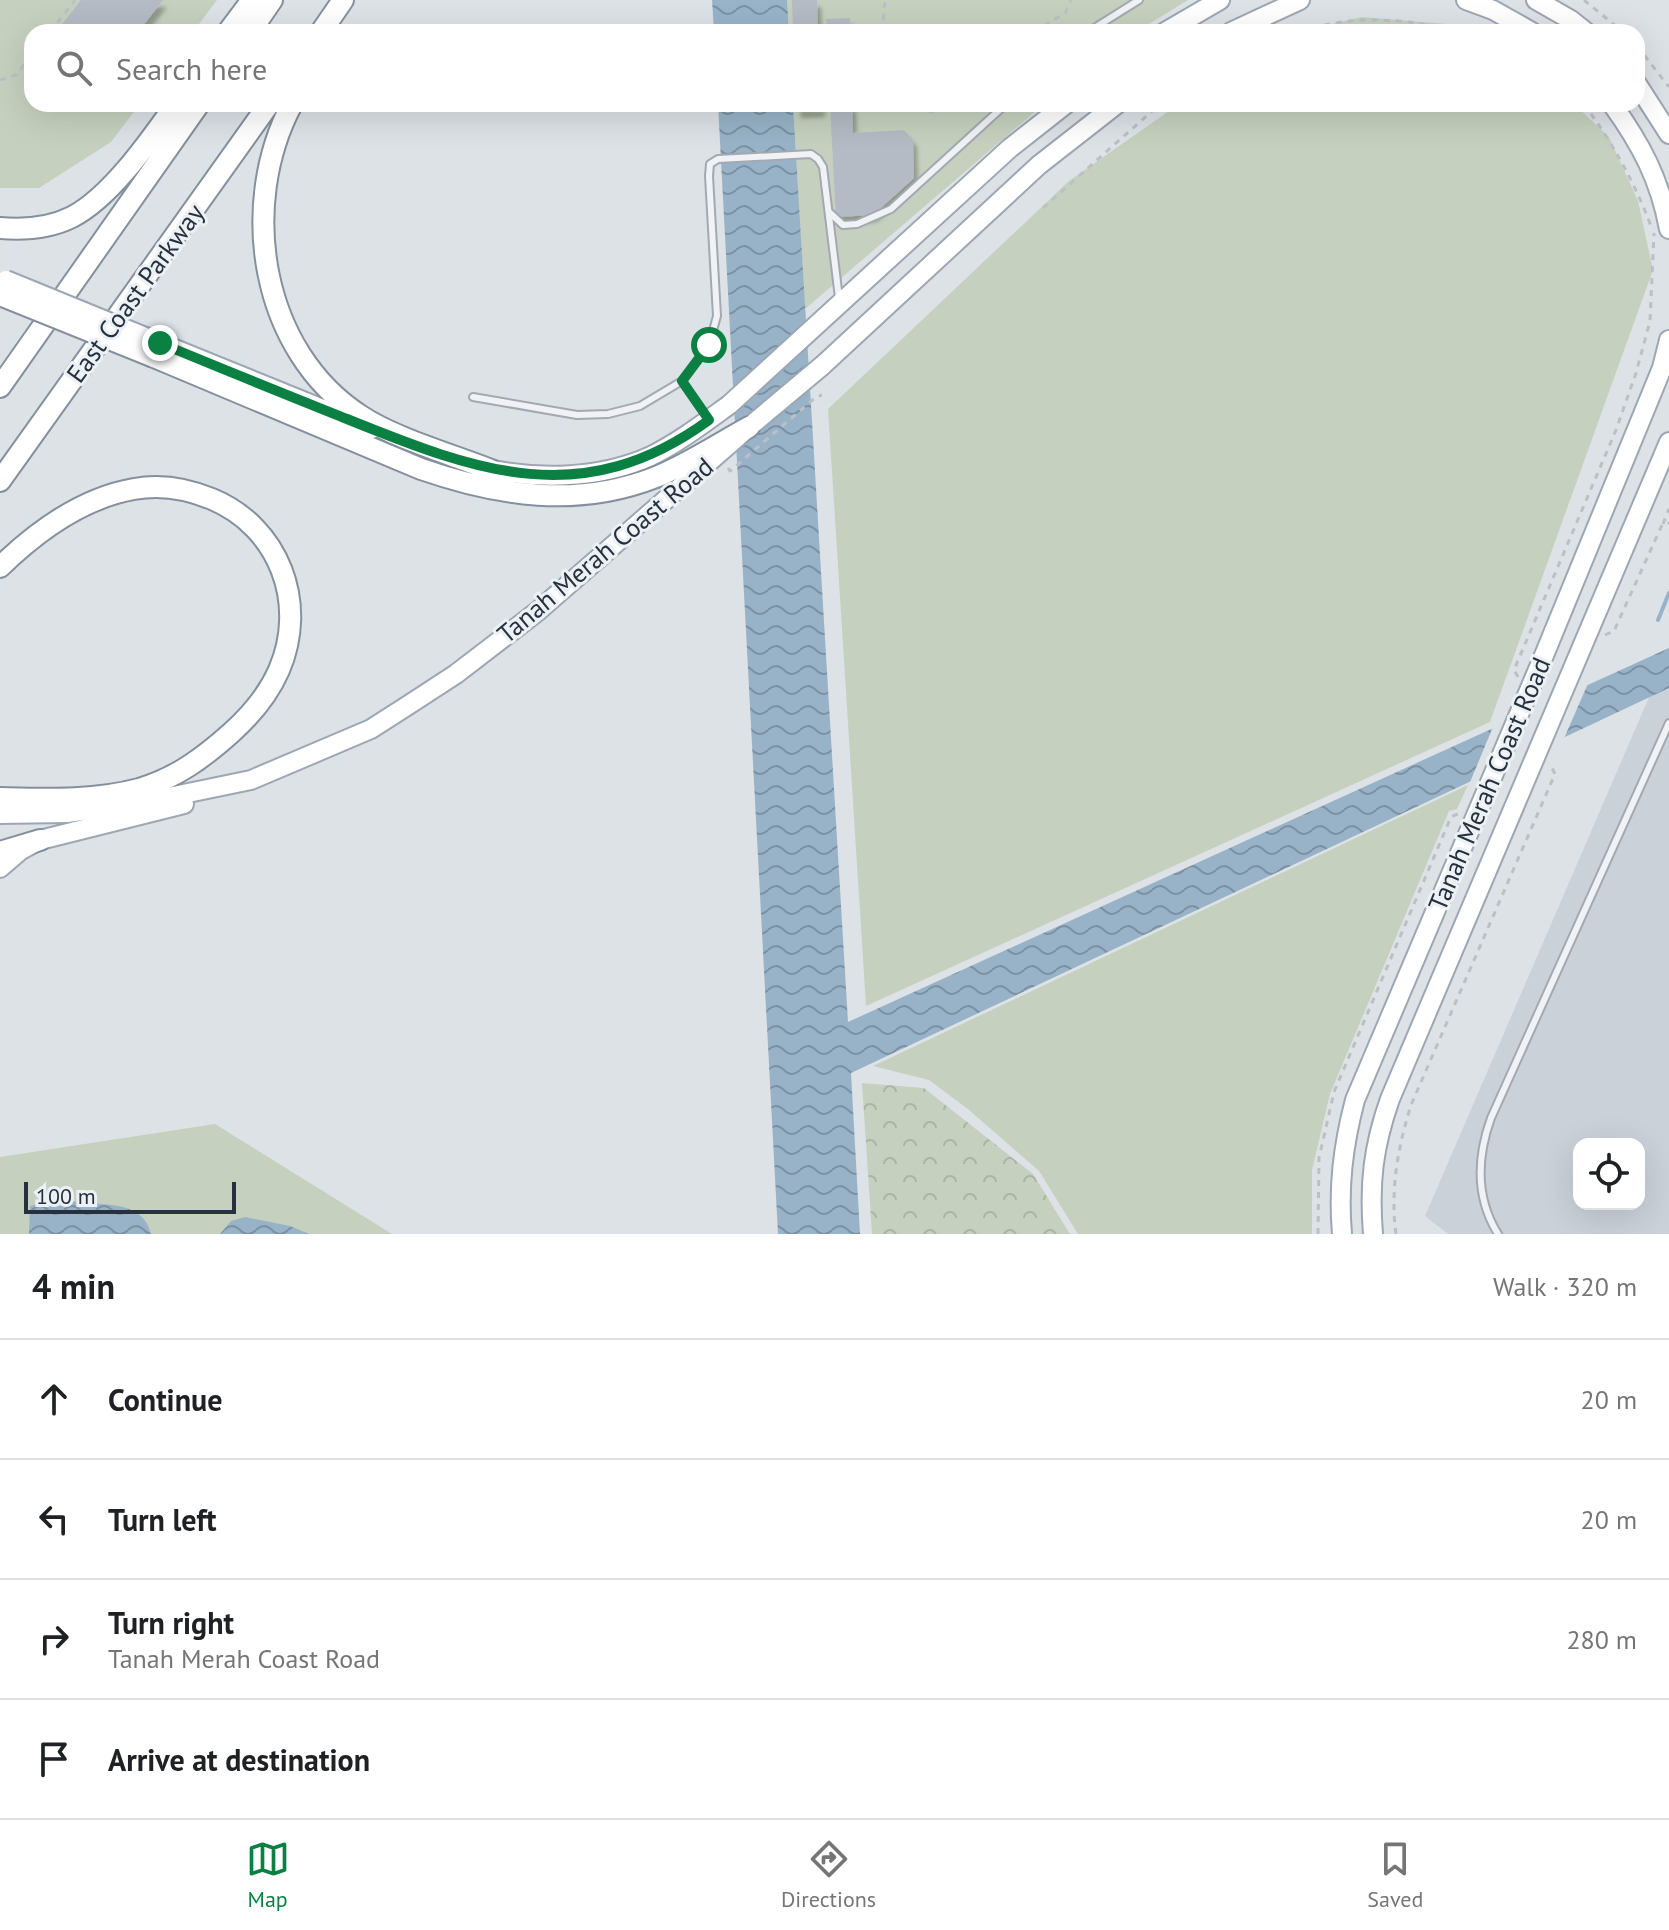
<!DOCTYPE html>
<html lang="en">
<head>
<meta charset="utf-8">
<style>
	body { margin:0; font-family:"PT Sans",sans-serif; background:#f2f2f2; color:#202124 }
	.controls { position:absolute; right:24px; bottom:24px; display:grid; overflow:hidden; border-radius:16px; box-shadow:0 8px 32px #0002 }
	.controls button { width:72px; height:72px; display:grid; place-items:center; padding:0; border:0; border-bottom:2px solid #e0e0e0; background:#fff; color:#202124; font:40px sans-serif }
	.scale { position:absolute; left:24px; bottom:20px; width:212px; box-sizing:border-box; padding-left:8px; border:4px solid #27313e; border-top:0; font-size:22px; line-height:28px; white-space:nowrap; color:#27313e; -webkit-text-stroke:6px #ecf1f5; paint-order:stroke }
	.stop { position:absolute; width:24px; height:24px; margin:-18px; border:6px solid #0b8043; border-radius:50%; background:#fff }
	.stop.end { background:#0b8043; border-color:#fff; box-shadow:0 2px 8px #0008 }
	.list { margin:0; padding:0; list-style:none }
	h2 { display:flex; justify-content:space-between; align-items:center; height:104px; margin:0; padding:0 32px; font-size:34px }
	h2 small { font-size:26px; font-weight:400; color:#757577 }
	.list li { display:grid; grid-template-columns:52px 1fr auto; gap:24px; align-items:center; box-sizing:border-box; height:120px; padding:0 32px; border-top:2px solid #e0e0e0 }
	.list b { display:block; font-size:30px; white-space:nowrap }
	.list p { margin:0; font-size:26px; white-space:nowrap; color:#757577 }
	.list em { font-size:26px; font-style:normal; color:#757577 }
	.icon { flex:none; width:44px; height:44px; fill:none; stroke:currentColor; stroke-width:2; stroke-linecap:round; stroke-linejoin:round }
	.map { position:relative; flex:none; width:1669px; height:1234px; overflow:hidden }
	.search { position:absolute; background:#fff; box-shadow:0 8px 32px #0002; left:24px; right:24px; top:24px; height:88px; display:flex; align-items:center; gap:20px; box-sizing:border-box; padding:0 28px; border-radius:24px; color:#757577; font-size:30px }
	.sheet { height:584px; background:#fff }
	nav { display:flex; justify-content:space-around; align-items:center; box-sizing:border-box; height:112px; border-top:2px solid #e0e0e0; background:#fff; font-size:22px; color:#757577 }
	nav a { display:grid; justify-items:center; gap:4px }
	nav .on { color:#0b8043 }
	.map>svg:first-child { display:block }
</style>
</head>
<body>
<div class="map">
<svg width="1669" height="1234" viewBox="0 0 1669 1234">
	<defs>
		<pattern id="forest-crowns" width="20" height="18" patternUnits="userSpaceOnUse" patternTransform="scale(2)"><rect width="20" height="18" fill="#c5d1be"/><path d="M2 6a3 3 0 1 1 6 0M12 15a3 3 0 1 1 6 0" fill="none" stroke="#a9b4a4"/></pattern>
		<pattern id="water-waves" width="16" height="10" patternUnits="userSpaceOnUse" patternTransform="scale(2)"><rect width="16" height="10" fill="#98b3c8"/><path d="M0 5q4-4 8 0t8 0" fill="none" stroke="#7c92a4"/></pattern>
		<filter id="shadow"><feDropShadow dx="4" dy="7" stdDeviation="2" flood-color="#0004"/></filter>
	</defs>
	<rect width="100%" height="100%" fill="#dde2e7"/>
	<path fill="#cbd1d9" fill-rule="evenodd" d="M1669 651V1234H1448L1425 1216ZM1579 1144H1639V1204H1579Z"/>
	<path fill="#c5d1be" d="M0 0H217L193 32H32V104H140L111 142 39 188H0Z
		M787 0H1188L1136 32H789Z
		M1362 17 1446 24 1467 32H1297Z
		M793 104H1044L805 309Z
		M1179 104H1574L1609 137 1638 201 1653 270 1490 722 866 1006 828 409 1069 181Z
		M1468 785 1457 809 1449 811 1330 1094 1312 1170V1234H1078L1039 1171 969 1110 929 1080 873 1066Z
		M215 1124 392 1234H0V1157Z"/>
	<path fill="url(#forest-crowns)" d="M862 1083 924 1088 1033 1174 1070 1234H872Z"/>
	<path fill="url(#water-waves)" d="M712 0H787L789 32H714Z
		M718 104H793L848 1022 1669 648V688L851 1073 860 1234H778Z
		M67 1200C97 1208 142 1196 151 1234H29L30 1206 38 1204 61 1206Z
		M245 1217 290 1226 309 1234H220L231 1221Z"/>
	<path fill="#dde2e7" d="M1590 679 1562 743 1468 787 1495 722Z"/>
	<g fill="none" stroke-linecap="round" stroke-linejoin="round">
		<path stroke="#98b3c8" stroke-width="4" d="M1658 620 1669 593"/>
	</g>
	<path fill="#b4bbc4" filter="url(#shadow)" d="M81 0H163L138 32H56Z
		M792 0H817L818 32H793Z
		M850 18 851 32H827L826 19Z
		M796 104H821V110L797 111Z
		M830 104H852L853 133 904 130 913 140 914 178 873 215 836 217Z"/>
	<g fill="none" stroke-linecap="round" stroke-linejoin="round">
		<defs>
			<path id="lane" d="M1088 32 1139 0
				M829 212 843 225 857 224 891 209 1006 104
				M682 381 707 417
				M473 397 577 415 608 414 640 406 682 381 709 345 717 316 709 176 710 164 718 159 811 154 818 159 823 167 839 298
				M1498 1234C1475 1197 1477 1157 1491 1118L1669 723"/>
			<path id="primary" d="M1466 0 1493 10 1532 32
				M1536 0 1571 20 1586 32
				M1165 32 1220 0
				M1231 32 1300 0
				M1637 84 1669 134
				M1612 104C1641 144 1660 180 1669 229
				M160 343 372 429
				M478 467C534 480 598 480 651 456 679 442 704 423 729 405L1010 148 1066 104
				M0 814 67 813 159 799 251 780 371 729 410 704 456 674 538 611 749 427 823 365 1039 165 1117 104
				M0 868 21 850 40 840 184 804
				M1342 1234C1338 1187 1343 1146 1355 1100L1545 653 1662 368 1669 340
				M1373 1234C1369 1184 1373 1147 1390 1099L1669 442"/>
			<path id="highway" d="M228 32 252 0
				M250 32 272 0
				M321 32 343 0
				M292 104C238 205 260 351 361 416 394 438 453 455 491 470
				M0 228C24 230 50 228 72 217 111 197 151 139 176 104
				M154 357 421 469C499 496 577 508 656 477 688 464 718 444 749 427
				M0 387 199 104
				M0 481 269 104
				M0 567C37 531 82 498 134 489 160 484 188 489 212 499 279 527 308 603 279 670 269 693 250 716 231 733 203 758 176 778 139 789 95 801 46 799 0 798
				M0 852 40 840"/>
		</defs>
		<use href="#lane" stroke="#a3a9b1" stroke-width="10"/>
		<use href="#primary" stroke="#9da7b3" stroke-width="22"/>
		<use href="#highway" stroke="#85909e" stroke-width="24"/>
		<path stroke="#bcc0c5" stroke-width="3" stroke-dasharray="6 6" stroke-linecap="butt" d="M1584 0 1623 32
			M50 32 75 0
			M882 32 885 0
			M1034 32 1065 13 1071 0
			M1301 32C1350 14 1408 18 1457 32
			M1637 46 1669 87
			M0 80 16 75 32 55
			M905 104 935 113 951 104
			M1584 104C1613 144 1633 179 1651 226
			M1043 208 1160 104
			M728 468 730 471 816 397 822 395
			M1663 524 1669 509
			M1605 635 1614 631 1662 525 1669 523
			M1518 677 1514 670 1616 430 1636 373 1650 321 1654 233
			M1318 1234 1319 1158 1334 1092 1451 817 1460 813
			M1396 1234C1390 1190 1398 1147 1411 1105L1555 774 1550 764"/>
		<use href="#lane" stroke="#f0f2f5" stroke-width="6"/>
		<use href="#primary" stroke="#fff" stroke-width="18"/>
		<use href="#highway" stroke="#fff" stroke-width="20"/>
		<defs>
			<path id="primary-bridge" d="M6 280 160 343"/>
			<path id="highway-bridge" d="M0 295 154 357"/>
		</defs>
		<use href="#primary-bridge" stroke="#9da7b3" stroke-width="22" stroke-linecap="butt"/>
		<use href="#highway-bridge" stroke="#85909e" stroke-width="24" stroke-linecap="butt"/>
		<use href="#primary-bridge" stroke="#fff" stroke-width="18"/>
		<use href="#highway-bridge" stroke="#fff" stroke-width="20"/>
	</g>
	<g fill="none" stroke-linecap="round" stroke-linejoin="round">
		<path stroke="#0b8043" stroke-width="10" d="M160 343C222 369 285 394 347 419 478 472 583 512 709 420L682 381 709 345"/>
	</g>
	<g text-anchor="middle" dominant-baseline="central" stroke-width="6" stroke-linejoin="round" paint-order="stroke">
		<g font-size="26" fill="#27313e" stroke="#ecf1f5">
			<text transform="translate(135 293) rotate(-54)">East Coast Parkway</text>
			<text transform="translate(605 550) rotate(-40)">Tanah Merah Coast Road</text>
			<text transform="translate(1489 784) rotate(-67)">Tanah Merah Coast Road</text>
		</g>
	</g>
</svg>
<div class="controls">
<button><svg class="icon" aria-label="locate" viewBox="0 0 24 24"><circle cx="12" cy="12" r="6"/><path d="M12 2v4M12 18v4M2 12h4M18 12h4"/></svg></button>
</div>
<div class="scale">100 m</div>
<div class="stop" style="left:709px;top:345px"></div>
<div class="stop end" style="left:160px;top:343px"></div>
<div class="search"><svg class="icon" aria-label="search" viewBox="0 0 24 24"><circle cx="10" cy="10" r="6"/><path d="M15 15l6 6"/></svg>Search here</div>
</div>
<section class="sheet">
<h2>4 min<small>Walk · 320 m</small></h2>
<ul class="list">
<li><svg class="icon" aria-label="ahead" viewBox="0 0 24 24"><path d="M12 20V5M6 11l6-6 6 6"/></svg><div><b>Continue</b></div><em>20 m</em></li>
<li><svg class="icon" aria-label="left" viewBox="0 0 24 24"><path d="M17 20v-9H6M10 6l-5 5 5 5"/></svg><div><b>Turn left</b></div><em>20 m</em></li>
<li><svg class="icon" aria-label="right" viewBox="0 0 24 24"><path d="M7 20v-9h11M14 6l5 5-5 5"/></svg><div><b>Turn right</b><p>Tanah Merah Coast Road</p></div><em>280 m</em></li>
<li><svg class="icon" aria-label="arrive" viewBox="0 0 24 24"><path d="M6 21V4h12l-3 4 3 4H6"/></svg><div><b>Arrive at destination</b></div></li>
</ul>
</section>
<nav>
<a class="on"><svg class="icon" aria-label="map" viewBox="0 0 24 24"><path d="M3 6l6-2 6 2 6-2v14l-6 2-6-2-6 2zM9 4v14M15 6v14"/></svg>Map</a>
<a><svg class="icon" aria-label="directions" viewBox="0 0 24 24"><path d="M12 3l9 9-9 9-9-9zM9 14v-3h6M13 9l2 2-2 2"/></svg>Directions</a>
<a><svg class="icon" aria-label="saved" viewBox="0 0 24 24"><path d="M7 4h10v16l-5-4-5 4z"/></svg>Saved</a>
</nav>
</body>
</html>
